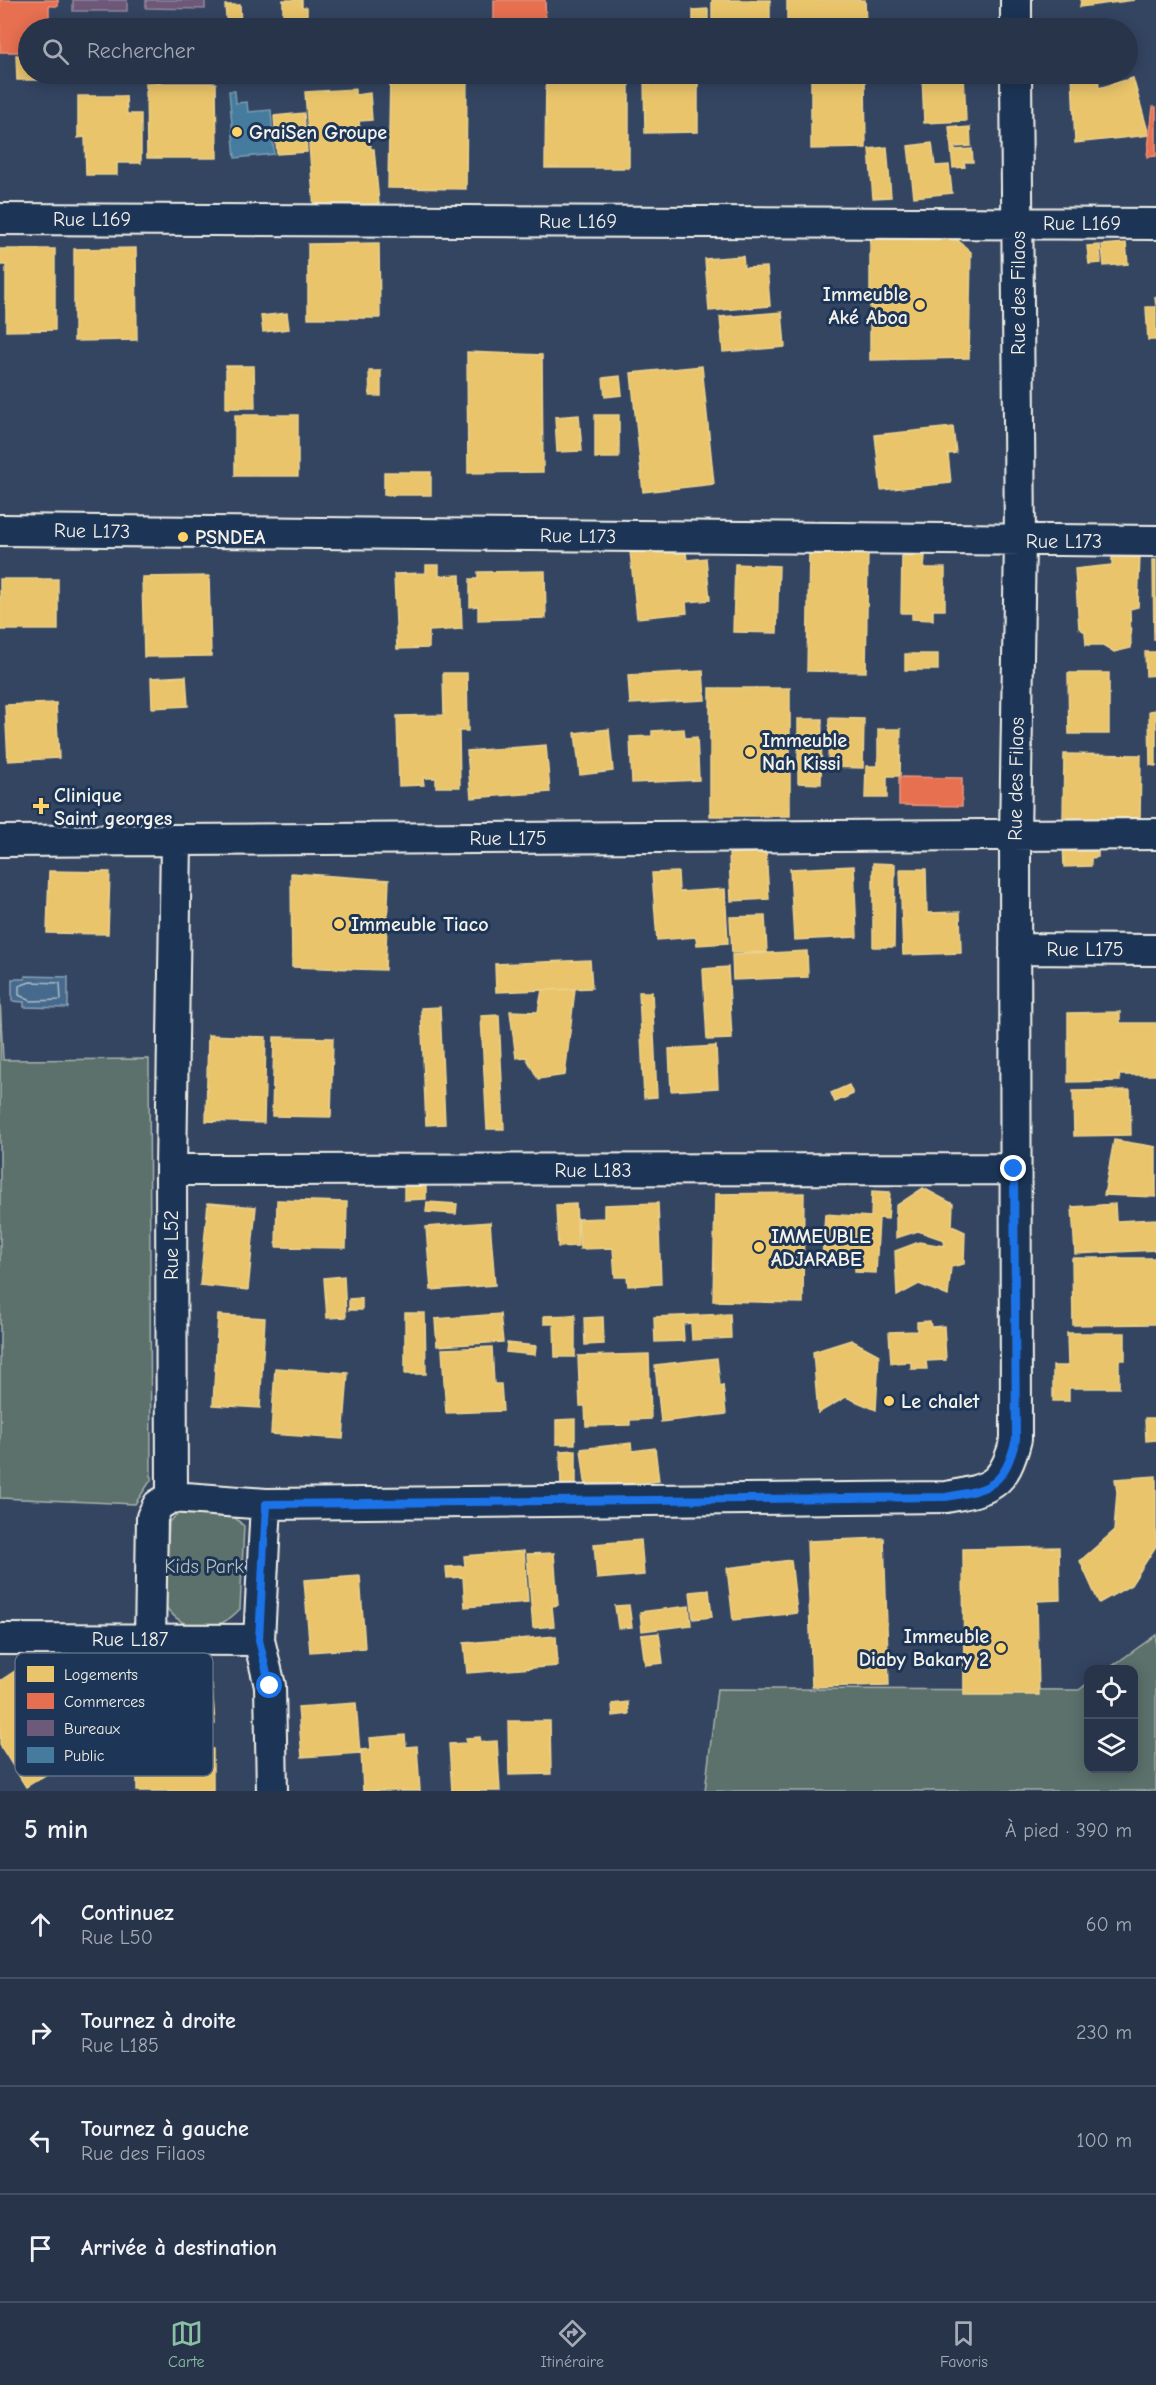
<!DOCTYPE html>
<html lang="fr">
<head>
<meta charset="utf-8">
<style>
	body { margin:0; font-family:"Comic Neue",sans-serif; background:#2f3c51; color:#f1f3f6 }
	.controls { position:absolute; right:18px; bottom:18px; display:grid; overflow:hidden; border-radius:12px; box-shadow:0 3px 15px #0003 }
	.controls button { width:54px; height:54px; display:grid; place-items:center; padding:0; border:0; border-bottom:2px solid #434f62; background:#27344a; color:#f1f3f6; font:30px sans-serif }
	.stop { position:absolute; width:18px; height:18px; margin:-14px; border:4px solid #1a73e8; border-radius:50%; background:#fff }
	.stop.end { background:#1a73e8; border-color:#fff; box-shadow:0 2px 6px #0008 }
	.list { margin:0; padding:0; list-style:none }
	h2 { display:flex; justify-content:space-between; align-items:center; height:78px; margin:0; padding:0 24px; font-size:26px }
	h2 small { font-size:20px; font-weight:400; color:#a4aab5 }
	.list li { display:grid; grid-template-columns:39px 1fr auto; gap:18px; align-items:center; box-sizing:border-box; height:108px; padding:0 24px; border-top:2px solid #434f62 }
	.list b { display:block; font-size:22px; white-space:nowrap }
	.list p { margin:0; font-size:20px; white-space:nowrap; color:#a4aab5 }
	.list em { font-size:20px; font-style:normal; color:#a4aab5 }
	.icon { flex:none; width:33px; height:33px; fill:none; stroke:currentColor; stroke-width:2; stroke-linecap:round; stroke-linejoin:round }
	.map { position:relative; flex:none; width:1156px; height:1791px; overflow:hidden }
	.search { position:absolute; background:#27344a; box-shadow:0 3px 15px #0003; left:18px; right:18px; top:18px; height:66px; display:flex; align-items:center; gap:15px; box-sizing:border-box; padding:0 21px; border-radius:33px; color:#a4aab5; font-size:22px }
	.sheet { height:510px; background:#27344a }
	nav { display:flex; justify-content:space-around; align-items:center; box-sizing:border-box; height:84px; border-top:2px solid #434f62; background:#27344a; font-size:16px; color:#a4aab5 }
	nav a { display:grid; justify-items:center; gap:3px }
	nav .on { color:#8abfa5 }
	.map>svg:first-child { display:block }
</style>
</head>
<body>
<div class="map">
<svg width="1156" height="1791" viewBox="0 0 1156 1791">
	<rect width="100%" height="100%" fill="#344562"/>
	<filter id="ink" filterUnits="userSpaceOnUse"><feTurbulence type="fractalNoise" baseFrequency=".0167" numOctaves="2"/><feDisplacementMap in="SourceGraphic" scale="12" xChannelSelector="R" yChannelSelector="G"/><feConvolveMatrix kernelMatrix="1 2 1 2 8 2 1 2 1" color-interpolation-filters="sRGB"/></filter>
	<g filter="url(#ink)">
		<path fill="#5c716c" stroke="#a8b1aa" stroke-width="1.5" d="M0 998 3 1060 149 1059 151 1480 135 1504 0 1498Z
			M193 1508 233 1516 244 1526 240 1609C215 1635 186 1634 165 1606L169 1522 179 1513Z
			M1156 1635V1791H705L717 1689 1079 1690 1088 1683V1768H1134V1670L1108 1669Z"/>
		<path fill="#456b8d" stroke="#8ba1b1" stroke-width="1.5" d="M25 976 68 977V1008L24 1007V1002L12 1001V979H25Z"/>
		<path fill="#e9c46a" stroke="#ecd290" stroke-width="1.5" d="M283 0H302V7H307V28H283Z
			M712 0H770V28L712 25Z
			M787 0H865L866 28H787Z
			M1081 0H1135L1080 7Z
			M225 5H240L241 28H227Z
			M708 9V28H687H693V10Z
			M16 55H28V74H58V80H17Z
			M390 74H467L466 189 388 188Z
			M546 74H629V168H545Z
			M922 74H964L966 121 924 123Z
			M1072 74H1098L1099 88 1133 78 1149 135 1075 143Z
			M698 76V132L645 133 644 77Z
			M811 79H865L866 148 811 149Z
			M146 83H216L217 158H147Z
			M355 89V95L370 93 372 120 359 121 360 131H369L371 149H374L379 204 314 209 305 92Z
			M78 96H126L127 114H141V163H117V175H86L85 137 78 138Z
			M304 113 307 152 277 154 274 116Z
			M957 126 958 128 970 127 971 146 954 147 955 150 972 149 973 162H964L965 167 953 168 949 127Z
			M932 143 935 166 949 165 952 193 914 197 908 146Z
			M887 147 891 197 873 198 869 149Z
			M870 235H952L971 252 969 358 870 360Z
			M379 243 380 318H308V244Z
			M1126 243 1128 264 1104 266 1102 245Z
			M1100 245 1101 263 1089 264 1087 246Z
			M136 248 137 340 74 341V249Z
			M0 249H55V330L6 331V265H0Z
			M743 256 744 268 767 267 770 306 709 311 705 259Z
			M1155 297H1156V340H1148L1146 307H1156Z
			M782 312 785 347 723 352 720 317Z
			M287 313 289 329 263 332 261 316Z
			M467 352 542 355 543 472 468 473Z
			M226 366H254L255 408H226Z
			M702 366 714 484 643 492 631 373Z
			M369 371H381V396H370Z
			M620 376 622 395 605 397 603 378Z
			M235 415H298V476H235Z
			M579 415 582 451 557 452 555 417Z
			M595 415H619V458H595Z
			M953 427 956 453 948 454 951 483 881 490 875 435Z
			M384 472H431V495H384Z
			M685 546 687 560 706 558 710 600 686 602 687 613 637 618 630 551Z
			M809 550 868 551 866 672 807 671Z
			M1112 552 1140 554 1138 607 1130 609 1131 648 1114 652 1103 645H1086L1085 632 1079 628 1075 569 1112 565Z
			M902 555 925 556 924 568H945V610H933V620L912 619V613H901Z
			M1153 560H1156V639H1154Z
			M735 564 779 566 777 633 733 632Z
			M426 565H439V576L460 575 462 629 429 631V648L397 649 394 574 426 573Z
			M545 571 546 618 478 620V606L470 607V579H478V572Z
			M209 576 211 656 144 657 142 577Z
			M0 579H58V630H0Z
			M1145 652H1156V675L1146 676Z
			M905 654H938V670H905Z
			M703 671 705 700 630 704 628 675Z
			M443 673H467L468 731H459L460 787H436V778H423L424 785 399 786 397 716 444 715Z
			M1068 673H1109V734H1069Z
			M186 676 188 706 152 708 151 678Z
			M710 688H790V816H710Z
			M56 703 59 758 8 761 5 705Z
			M1156 710V766L1150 765 1149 711Z
			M829 718 864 719 863 768 828 767Z
			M798 719H822L821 784 798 783Z
			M609 729 613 771 580 775 575 733Z
			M684 729 685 738 697 737 699 780 632 783 630 737 652 736V731Z
			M878 729H901L900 776H887V798H865L866 766H878Z
			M546 745 550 792 471 798 467 751Z
			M1064 754 1141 755 1140 820 1063 819Z
			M1063 840H1098V857L1091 858V866L1064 867Z
			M766 852 769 899 731 901 729 854Z
			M873 863 895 864 894 947H873Z
			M854 866 857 937 794 940 790 869Z
			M900 869H926L927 913 960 912 961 953 903 955Z
			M49 871 110 872 108 934 47 933Z
			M678 872 679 892 725 889 728 943 697 945 696 937 657 940 652 873Z
			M291 873 389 880 385 970 292 967Z
			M765 916 767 952 732 953 730 917Z
			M807 951 808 977 733 980 732 955Z
			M590 960 592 988 496 992 495 964Z
			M728 967 732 1039 707 1040 703 969Z
			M575 989 565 1075 538 1079 526 1057 516 1058 510 1011 538 1012 542 990Z
			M639 992H652L657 1097 644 1098Z
			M440 1007 445 1124 426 1125 421 1008Z
			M1120 1012V1023H1156V1075H1119L1120 1081 1068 1082V1013Z
			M499 1015 504 1129H487L481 1016Z
			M208 1035 266 1037 264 1123 206 1121Z
			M274 1037 333 1038 331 1117 272 1116Z
			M716 1046 718 1088 671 1091 669 1049Z
			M849 1085 853 1094 835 1102 831 1093Z
			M1130 1090 1131 1135 1074 1136 1073 1091Z
			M1114 1140 1156 1147V1197L1104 1195Z
			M404 1181H426V1199L404 1200Z
			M923 1188 953 1204 952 1226 965 1232 964 1264 951 1267 948 1296 919 1284 897 1296 895 1251 919 1242 944 1246V1240L918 1231 896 1238V1206Z
			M872 1191 890 1192 888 1219 879 1218 876 1273 855 1272V1260L822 1258 825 1214 871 1217Z
			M804 1193 803 1303 713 1301 715 1194Z
			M277 1200 347 1202 346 1248 276 1247Z
			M427 1202 457 1204 456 1214 426 1212Z
			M208 1203 256 1207 248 1290 200 1285Z
			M658 1203 661 1284 628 1286 627 1277H615L613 1248 580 1249 578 1219 604 1218V1205Z
			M576 1204 578 1246 558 1247 556 1205Z
			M1115 1204 1116 1221 1156 1219V1250L1075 1254 1072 1207Z
			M490 1222 495 1285 431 1290 426 1227Z
			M1072 1258H1156V1324L1073 1325Z
			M344 1276 346 1317 327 1318 324 1278Z
			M362 1298V1310H349V1299Z
			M405 1313H425L426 1374H405Z
			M500 1314 503 1342 437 1346 435 1319Z
			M730 1314 731 1338 692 1340 691 1323 683 1324 684 1341 655 1342 654 1317Z
			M218 1315 265 1318 260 1408 213 1405Z
			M575 1315V1357H555L554 1324H544V1316Z
			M603 1317 604 1344 585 1345 584 1318Z
			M930 1321 931 1327 944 1326 946 1360 926 1361 927 1369H911V1362L891 1363 889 1332 917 1331V1322Z
			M1067 1333H1125V1360H1119V1388H1069V1401H1053V1366H1068Z
			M851 1340 879 1355 876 1410 846 1397 818 1413 813 1352Z
			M507 1343 536 1346 535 1355 506 1352Z
			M492 1347 494 1384H501L503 1411 446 1413 442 1349Z
			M649 1354 651 1419 630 1420V1425L586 1426 585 1406H580L578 1356Z
			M717 1358 720 1386 723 1385 726 1414 661 1422 655 1365Z
			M275 1368 348 1373 343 1439 271 1434Z
			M1145 1418H1156V1440L1146 1441Z
			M575 1419V1444H556V1420Z
			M631 1443 632 1451 655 1448 659 1481 586 1489 581 1449Z
			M576 1450V1489H561L560 1451Z
			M1156 1476V1546L1131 1585 1099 1603 1080 1561 1114 1531 1117 1492 1115 1479Z
			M884 1538 889 1685 812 1687 807 1541Z
			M641 1540 644 1575 597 1579 594 1544Z
			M1059 1547 1060 1600 1037 1601 1039 1695H964L963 1549Z
			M524 1551 528 1602 465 1607 463 1577 447 1578 446 1567 465 1566 464 1556Z
			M554 1553 558 1605 552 1606 554 1626 533 1628 527 1554Z
			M791 1560 797 1613 733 1620 727 1568Z
			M360 1576 365 1648 310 1652 304 1580Z
			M709 1590 712 1617 693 1619 690 1592Z
			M629 1605 632 1627 618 1628 615 1606Z
			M689 1606 691 1625 642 1631 640 1612Z
			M659 1633 663 1663 645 1665 641 1635Z
			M556 1636 558 1666 467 1673 464 1643Z
			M18 1669 38 1701 41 1699 76 1756 26 1787 0 1745V1681Z
			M212 1684 215 1724 154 1728 151 1688Z
			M628 1702 629 1714 613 1716 612 1704Z
			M356 1703 360 1753 302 1757 298 1707Z
			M508 1721H550L551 1774 509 1775Z
			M405 1735 406 1747 417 1746 420 1791H363L361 1750 371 1749 370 1738Z
			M480 1737 481 1742 497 1741 500 1791H452L449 1744 467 1743 466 1738Z
			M137 1749H213V1791H137Z"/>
		<path fill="#e76f51" stroke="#eb967e" stroke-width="1.5" d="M0 0H58V6H49V28H28V52H0Z
			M494 0H545L546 28H494Z
			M1153 107H1156V156L1147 157Z
			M899 777 962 778V806L899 805Z"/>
		<path fill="#6d597a" stroke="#96879b" stroke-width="1.5" d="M73 0H127V11H73Z
			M146 0H205V9L146 8Z"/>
		<path fill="#457b9d" stroke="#7a9eb4" stroke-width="1.5" d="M229 91H235L236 103 247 102 248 112 271 110 274 154 235 158Z"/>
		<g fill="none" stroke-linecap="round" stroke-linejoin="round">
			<path stroke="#aebbc4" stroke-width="1.5" d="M30 982 60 983 61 1000 31 1001 19 995V986Z"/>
			<defs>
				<path id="minor" d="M1016 0V28
					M0 219 1156 224
					M0 530 1156 541
					M0 841 1156 834
					M1015 949 1156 950
					M171 1170 1014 1169
					M172 1497 266 1504 946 1497C991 1489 1004 1486 1016 1439L1015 835 1020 541 1016 74
					M172 1497 171 1170 176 841
					M266 1504 259 1640 270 1686 272 1791
					M0 1639 259 1640
					M150 1640 152 1517 158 1505 172 1497"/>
			</defs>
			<use href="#minor" stroke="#f4f1e8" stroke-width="34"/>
			<use href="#minor" stroke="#1d3557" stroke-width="30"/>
		</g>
	</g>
	<g fill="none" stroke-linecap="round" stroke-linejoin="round" filter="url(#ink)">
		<path stroke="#1a73e8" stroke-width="8" d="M270 1686 259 1640 266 1504 946 1497C991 1489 1004 1486 1016 1439L1014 1169"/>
	</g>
	<g fill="#ffd166" stroke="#1d3557" stroke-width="2">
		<circle cx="237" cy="132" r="6"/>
		<circle cx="920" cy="305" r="6"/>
		<circle cx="183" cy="537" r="6"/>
		<circle cx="750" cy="752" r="6"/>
		<path d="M38 797h6v6h6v6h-6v6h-6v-6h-6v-6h6z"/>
		<circle cx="339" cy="924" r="6"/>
		<circle cx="759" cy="1247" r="6"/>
		<circle cx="889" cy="1401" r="6"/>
		<circle cx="1001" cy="1648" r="6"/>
	</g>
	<g text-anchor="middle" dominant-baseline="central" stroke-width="6" stroke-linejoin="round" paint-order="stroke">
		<g font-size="20" font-weight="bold" fill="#f4f1e8" stroke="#1d3557" text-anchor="start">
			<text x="249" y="132">GraiSen Groupe</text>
			<text x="908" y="294" text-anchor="end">Immeuble<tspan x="908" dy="23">Aké Aboa</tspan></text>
			<text x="195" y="537">PSNDEA</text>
			<text x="762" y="740">Immeuble<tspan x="762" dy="23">Nah Kissi</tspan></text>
			<text x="54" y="795">Clinique<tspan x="54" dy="23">Saint georges</tspan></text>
			<text x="351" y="924">Immeuble Tiaco</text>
			<text x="771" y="1236">IMMEUBLE<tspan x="771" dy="23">ADJARABE</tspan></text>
			<text x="901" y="1401">Le chalet</text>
			<text x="989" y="1636" text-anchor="end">Immeuble<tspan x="989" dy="23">Diaby Bakary 2</tspan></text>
		</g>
		<g font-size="20" fill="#f4f1e8" stroke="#1d3557">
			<text x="92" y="219">Rue L169</text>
			<text x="578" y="221">Rue L169</text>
			<text x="1082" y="223">Rue L169</text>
			<text transform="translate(1018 293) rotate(-90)">Rue des Filaos</text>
			<text transform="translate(92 531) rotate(1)">Rue L173</text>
			<text transform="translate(578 536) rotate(1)">Rue L173</text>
			<text x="1064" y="541">Rue L173</text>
			<text transform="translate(1016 779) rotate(-89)">Rue des Filaos</text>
			<text x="508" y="838">Rue L175</text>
			<text x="1085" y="949">Rue L175</text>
			<text x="593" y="1170">Rue L183</text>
			<text transform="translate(171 1245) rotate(-90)">Rue L52</text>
			<text x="130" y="1639">Rue L187</text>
		</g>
		<g font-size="20" fill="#b7beb6" stroke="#1d3557">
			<text x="204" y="1566">Kids Park</text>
		</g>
	</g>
	<rect x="15" y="1653" width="198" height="123" rx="9" fill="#1d3557" stroke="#5e6d82" stroke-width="1.5"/>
	<rect x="27" y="1666" width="27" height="16" fill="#e9c46a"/>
	<rect x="27" y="1693" width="27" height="16" fill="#e76f51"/>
	<rect x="27" y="1720" width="27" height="16" fill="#6d597a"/>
	<rect x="27" y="1747" width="27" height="16" fill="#457b9d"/>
	<g font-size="16" fill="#f4f1e8">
		<text x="64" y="1680">Logements</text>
		<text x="64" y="1707">Commerces</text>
		<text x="64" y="1734">Bureaux</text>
		<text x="64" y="1761">Public</text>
	</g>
</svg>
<div class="controls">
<button><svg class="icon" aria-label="locate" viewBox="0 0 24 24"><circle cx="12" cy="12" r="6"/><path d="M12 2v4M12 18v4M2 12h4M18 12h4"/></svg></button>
<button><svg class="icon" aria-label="layers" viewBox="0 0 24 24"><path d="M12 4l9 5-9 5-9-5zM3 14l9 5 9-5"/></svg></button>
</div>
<div class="stop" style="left:270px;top:1686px"></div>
<div class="stop end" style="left:1014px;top:1169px"></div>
<div class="search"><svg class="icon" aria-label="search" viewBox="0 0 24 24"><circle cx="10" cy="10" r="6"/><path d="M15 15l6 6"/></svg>Rechercher</div>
</div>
<section class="sheet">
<h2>5 min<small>À pied · 390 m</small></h2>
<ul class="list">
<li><svg class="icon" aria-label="ahead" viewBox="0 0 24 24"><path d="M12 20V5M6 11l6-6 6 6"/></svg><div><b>Continuez</b><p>Rue L50</p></div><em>60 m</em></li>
<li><svg class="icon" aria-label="right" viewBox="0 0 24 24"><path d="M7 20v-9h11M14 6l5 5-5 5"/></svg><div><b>Tournez à droite</b><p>Rue L185</p></div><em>230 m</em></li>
<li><svg class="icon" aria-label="left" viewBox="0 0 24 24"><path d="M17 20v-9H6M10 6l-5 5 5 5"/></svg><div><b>Tournez à gauche</b><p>Rue des Filaos</p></div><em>100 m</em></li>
<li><svg class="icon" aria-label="arrive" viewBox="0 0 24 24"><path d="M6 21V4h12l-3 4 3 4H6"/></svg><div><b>Arrivée à destination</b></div></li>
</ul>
</section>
<nav>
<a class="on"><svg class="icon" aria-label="map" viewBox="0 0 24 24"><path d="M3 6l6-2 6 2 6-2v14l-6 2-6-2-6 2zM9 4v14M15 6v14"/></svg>Carte</a>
<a><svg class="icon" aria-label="directions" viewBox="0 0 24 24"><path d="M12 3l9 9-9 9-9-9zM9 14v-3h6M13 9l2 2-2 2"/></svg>Itinéraire</a>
<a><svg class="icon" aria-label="saved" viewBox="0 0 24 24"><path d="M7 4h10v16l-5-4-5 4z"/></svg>Favoris</a>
</nav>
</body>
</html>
